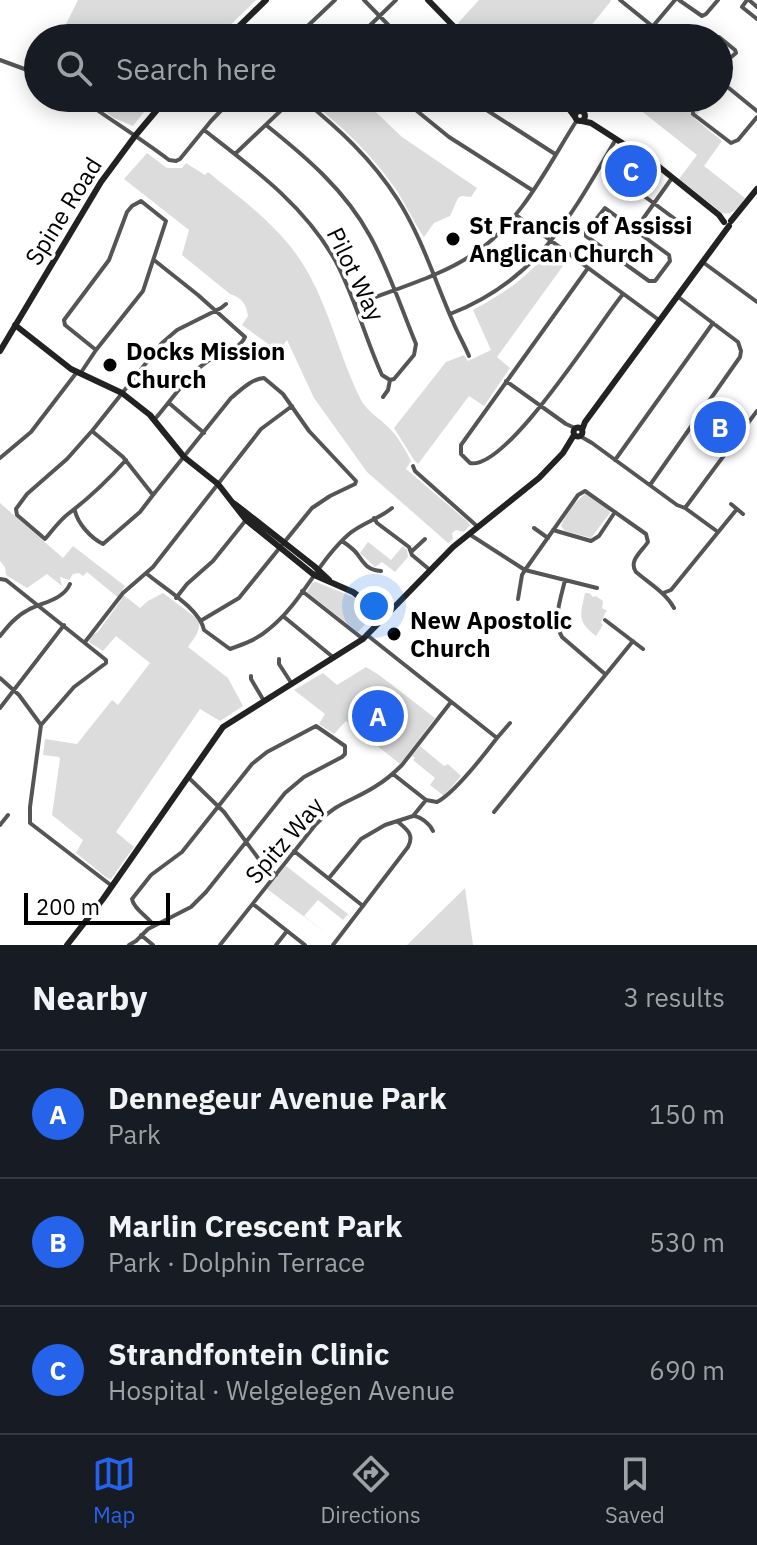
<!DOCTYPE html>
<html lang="en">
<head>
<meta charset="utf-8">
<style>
	body { margin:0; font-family:"IBM Plex Sans",sans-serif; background:#242831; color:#f1f3f6 }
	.scale { position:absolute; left:24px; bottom:20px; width:146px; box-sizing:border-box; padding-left:8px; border:4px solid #000; border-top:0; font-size:22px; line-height:28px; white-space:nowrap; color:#000; -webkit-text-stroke:6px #fff; paint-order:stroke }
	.you { position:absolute; left:374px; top:606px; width:28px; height:28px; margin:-20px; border:6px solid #fff; border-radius:50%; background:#1a73e8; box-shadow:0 0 0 12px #1a73e833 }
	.badge { display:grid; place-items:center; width:52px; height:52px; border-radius:50%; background:#2563eb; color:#fff; font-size:26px; font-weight:700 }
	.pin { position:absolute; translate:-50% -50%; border:4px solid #fff; box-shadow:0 2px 8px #0006 }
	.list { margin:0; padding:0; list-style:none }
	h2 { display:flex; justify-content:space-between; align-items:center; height:104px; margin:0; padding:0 32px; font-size:34px }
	h2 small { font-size:26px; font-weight:400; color:#9ea1a6 }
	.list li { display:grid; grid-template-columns:52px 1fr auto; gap:24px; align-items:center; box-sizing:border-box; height:128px; padding:0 32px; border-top:2px solid #363941 }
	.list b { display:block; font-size:30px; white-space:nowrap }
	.list p { margin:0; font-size:26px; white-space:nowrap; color:#9ea1a6 }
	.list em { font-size:26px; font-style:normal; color:#9ea1a6 }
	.icon { flex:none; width:44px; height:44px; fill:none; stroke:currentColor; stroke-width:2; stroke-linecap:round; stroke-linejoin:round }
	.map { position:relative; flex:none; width:757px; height:945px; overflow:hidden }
	.search { position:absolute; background:#171b24; box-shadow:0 4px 20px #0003; left:24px; right:24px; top:24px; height:88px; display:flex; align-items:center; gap:20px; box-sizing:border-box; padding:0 28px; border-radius:44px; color:#9ea1a6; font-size:30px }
	.sheet { height:488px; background:#171b24 }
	nav { display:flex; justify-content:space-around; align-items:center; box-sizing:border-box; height:112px; border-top:2px solid #363941; background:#171b24; font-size:22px; color:#9ea1a6 }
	nav a { display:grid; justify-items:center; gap:4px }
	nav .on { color:#2563eb }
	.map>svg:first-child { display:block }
</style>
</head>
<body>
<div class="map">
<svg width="757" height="945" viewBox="0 0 757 945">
	<rect width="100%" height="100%" fill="#fff"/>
	<path fill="#dcdcdc" d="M78 0H256L217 38H56L63 30Z
		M479 0H610L611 1 581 38H475L458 23Z
		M87 98H155L133 126 114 118Z
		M307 98H361L402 137 477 188 471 197 462 196 458 198 450 216 434 223 424 237C413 221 405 203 395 188 370 152 340 125 307 98Z
		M625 98 709 99 694 118 722 141 704 166 745 198C739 206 734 216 722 213L679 179 697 155Z
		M147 153 167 168H182L186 163 205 175 208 172C236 195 267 217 290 246 326 290 336 350 361 400 367 411 379 418 387 426 397 435 405 449 411 461L406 469 467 521 470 525 464 532 456 530 452 533 453 539 448 543 367 472 314 398 287 340 280 349H275L242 325 248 316C246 303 242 298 230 294L182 255 189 230 124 179Z
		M553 250 568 259 497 357 510 368 484 406 469 396 418 464 414 460 394 428 446 362 464 355 468 361 491 350 473 310C493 299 512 288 529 272 537 265 543 255 553 250Z
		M708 408 739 430 732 439 726 441 702 424 701 417Z
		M585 494 608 509 610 513 591 538 565 531 561 526C565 515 576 501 585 494Z
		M0 503 63 558 73 546 125 586 121 593 140 608 148 601 163 593 199 620C201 631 194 638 188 647L228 678 243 706 220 721 200 709 116 832 134 847 111 879 107 878 76 853 83 840 52 815 60 759 59 757 43 755 45 739 77 744 112 700 118 705 150 663 116 636 103 651 89 642 92 635 98 632 121 600 87 572 83 576 79 573 73 574 69 580 60 577 62 586 47 574 27 588 6 575 5 567 0 561Z
		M368 542 391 560 403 546 407 550 408 557 395 572 382 562 375 567 360 553Z
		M316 582 353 597 371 611V618L358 632 307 592 312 583Z
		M585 593H589L593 597 596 596 603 601 602 608 607 611 605 613 601 623 603 625 596 636C577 621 580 616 585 593Z
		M366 667 379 675 435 718 400 764 346 721 334 734 319 724 325 714 294 690 323 673 337 685Z
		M420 746 444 766 448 764 461 776 444 796 430 785 435 778 413 760 415 758 412 756Z
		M286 866 348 914 343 920 318 900 304 916 330 936 267 889Z
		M465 888 473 945H407Z"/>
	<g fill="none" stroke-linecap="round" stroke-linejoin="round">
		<path stroke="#555" stroke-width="4" d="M364 0 401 38
			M620 0 667 38
			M679 0 702 16 706 14 718 0
			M747 0 742 7 757 19
			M749 0 757 7
			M295 38 335 0
			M357 38 396 0
			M643 38 675 0
			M716 38 719 37 735 50 736 53 730 58 719 50
			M0 60 38 74
			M719 80 757 111
			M80 98C109 119 140 138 169 160L176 161 180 159 211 121 233 98
			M301 98C338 128 372 159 398 200 422 238 435 281 453 322 458 334 464 344 469 356
			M401 98 449 137 532 190
			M468 98 555 154
			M693 110V114L731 143 738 140 757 117
			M583 112 595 98
			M204 130C253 168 304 205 335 260 355 297 365 338 382 375L390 380 394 379 414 355 416 344C401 308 389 270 370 236 345 190 306 157 266 125
			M235 154 294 98
			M636 190 675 219
			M605 208 669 255 670 261 655 281H649L586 236V232Z
			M516 215 659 320
			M635 230 672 178
			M154 260 198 295 245 337C239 351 220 352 208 361 187 375 172 400 155 419
			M704 263 757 302
			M588 268 461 445V454L470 463C506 472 599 323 623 294
			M355 305C394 289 440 277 475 253 522 221 547 167 577 120
			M450 314C538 280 571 216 616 139
			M80 374 96 350 143 291 166 221 141 201 132 206 127 212 109 260 64 320 65 325 96 350
			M506 381 566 424 575 428
			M383 397 388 390 390 380
			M169 403 204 433
			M694 422 731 447
			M91 432 67 459 27 494 16 509 17 515 45 539C52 531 59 521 68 514 88 499 108 480 126 460
			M580 436 592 443 677 505 685 508 718 532
			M0 458 31 432 77 372
			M615 460 713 323
			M413 466 415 471 478 527
			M650 485 740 357 741 351 738 342 677 296
			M731 504 743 514
			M685 508 757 411
			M75 511C78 524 91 538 103 544L140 512 153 495
			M374 518 377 523 409 547 412 555 430 570
			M534 528 548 538
			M553 530 591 541 599 536 615 512
			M469 534 525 570 597 588
			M342 541C348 545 354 549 358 555 365 565 368 570 381 571
			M411 552 425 539
			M147 574C164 588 200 609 204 630L230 649C244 644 258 639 269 629 301 604 318 561 349 534 362 523 379 519 392 508
			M0 579 6 580 106 660V663L74 687 41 725
			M565 580C561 598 552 620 562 637L605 674
			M302 591 363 639
			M663 593 671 590 737 509
			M176 598 187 584 213 561 246 520
			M518 599 522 575 525 570 578 495 585 491 646 534 648 542C642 551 628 561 636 572 649 583 666 593 674 608
			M283 616 334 658
			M202 620 239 598 312 508 330 496 355 484 356 481 309 431 283 394 264 378C251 379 241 390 231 398L153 495 123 457 92 431 162 343 177 330 221 308 226 304
			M605 620 643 649
			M367 635 497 738C484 755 455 793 437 802L426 800 393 774
			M0 636C8 626 16 616 28 610 43 602 63 600 70 584
			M85 642 123 593 153 567 261 429 292 406
			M279 659V664L292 684
			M251 676V679L264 701
			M0 678 19 695 41 725 30 807V823L112 886
			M0 708 64 625
			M497 738 510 723
			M188 777 224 812 261 862 276 875
			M494 812 633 641
			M414 816C421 817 430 824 433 831
			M0 825 8 815
			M294 851 363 906
			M329 878 361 839 385 825 413 816 426 800
			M253 904 305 945
			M141 935 153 945
			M129 945 136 941 148 929 191 907 206 892 285 793 304 777 342 757 345 754V746L316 726 267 752 252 764 182 852 151 875 132 899C134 910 148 916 154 926
			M220 945 316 824C337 802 353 801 376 786 386 780 394 773 402 765L451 702
			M276 945 287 931
			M333 945 408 847C415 834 406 829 397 821"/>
		<path stroke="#222" stroke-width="6" d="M428 0 465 38
			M227 38 266 0
			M551 98 569 109 575 117
			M575 116a5 5 0 1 1 10 0a5 5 0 1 1-10 0Z
			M582 121 591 123 658 166 719 215 724 222
			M731 221 757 189
			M15 325 71 369 122 393 150 415 184 457 218 484 246 520 314 575 353 592 385 616
			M0 351 101 182 135 136 167 98
			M573.5 432a4.5 4.5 0 1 1 9 0a4.5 4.5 0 1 1-9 0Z
			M582 430 585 422 729 226
			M235 504 314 566 329 580
			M67 945 103 899 223 727 363 639 453 547 539 478 563 453 574 435"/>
	</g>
	<g fill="#000" stroke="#fff" stroke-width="3">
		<circle cx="453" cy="239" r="8"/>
		<circle cx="110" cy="365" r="8"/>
		<circle cx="394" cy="634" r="8"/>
	</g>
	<g text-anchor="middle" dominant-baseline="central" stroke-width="7" stroke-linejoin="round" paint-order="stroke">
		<g font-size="24" fill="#000" stroke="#fff">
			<text transform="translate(63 211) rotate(-58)">Spine Road</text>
			<text transform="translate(356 274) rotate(64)">Pilot Way</text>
			<text transform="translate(284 840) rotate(-49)">Spitz Way</text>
		</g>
		<g font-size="24" font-weight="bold" fill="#000" stroke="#fff" text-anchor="start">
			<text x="469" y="225">St Francis of Assissi<tspan x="469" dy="28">Anglican Church</tspan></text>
			<text x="126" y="351">Docks Mission<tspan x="126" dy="28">Church</tspan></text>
			<text x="410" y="620">New Apostolic<tspan x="410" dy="28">Church</tspan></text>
		</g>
	</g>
</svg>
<div class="scale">200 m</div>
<div class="you"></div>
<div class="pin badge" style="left:378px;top:716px">A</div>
<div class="pin badge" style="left:720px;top:427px">B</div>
<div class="pin badge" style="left:631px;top:171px">C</div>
<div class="search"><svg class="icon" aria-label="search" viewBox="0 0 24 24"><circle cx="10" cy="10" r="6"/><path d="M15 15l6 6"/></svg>Search here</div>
</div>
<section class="sheet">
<h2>Nearby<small>3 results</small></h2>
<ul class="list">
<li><span class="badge">A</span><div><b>Dennegeur Avenue Park</b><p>Park</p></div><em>150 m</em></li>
<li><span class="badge">B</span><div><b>Marlin Crescent Park</b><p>Park · Dolphin Terrace</p></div><em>530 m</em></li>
<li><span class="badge">C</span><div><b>Strandfontein Clinic</b><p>Hospital · Welgelegen Avenue</p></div><em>690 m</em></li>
</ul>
</section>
<nav>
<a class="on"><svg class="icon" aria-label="map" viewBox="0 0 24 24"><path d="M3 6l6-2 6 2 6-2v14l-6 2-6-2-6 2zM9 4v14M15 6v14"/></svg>Map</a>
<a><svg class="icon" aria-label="directions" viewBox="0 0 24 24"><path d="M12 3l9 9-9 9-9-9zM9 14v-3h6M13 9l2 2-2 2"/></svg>Directions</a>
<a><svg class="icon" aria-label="saved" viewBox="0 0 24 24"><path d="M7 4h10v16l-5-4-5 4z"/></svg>Saved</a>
</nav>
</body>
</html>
